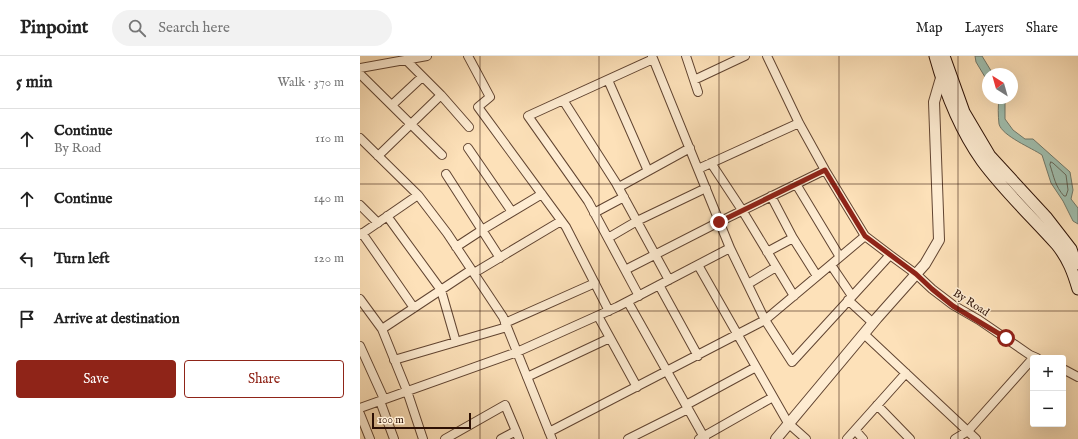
<!DOCTYPE html>
<html lang="en">
<head>
<meta charset="utf-8">
<style>
	body { margin:0; font-family:"IM FELL English",serif; background:#f2f2f2; color:#222 }
	.controls { position:absolute; right:12px; bottom:12px; display:grid; overflow:hidden; border-radius:4px; box-shadow:0 4px 16px #0002 }
	.controls button { width:36px; height:36px; display:grid; place-items:center; padding:0; border:0; border-bottom:1px solid #e0e0e0; background:#fff; color:#222; font:20px sans-serif }
	.compass { position:absolute; left:622px; top:12px; width:36px; height:36px; border-radius:50%; background:#fff; box-shadow:0 4px 16px #0002; rotate:323deg }
	.scale { position:absolute; left:12px; bottom:10px; width:99px; box-sizing:border-box; padding-left:4px; border:2px solid #2d1004; border-top:0; font-size:11px; line-height:14px; white-space:nowrap; color:#2d1004; -webkit-text-stroke:3px #feecd2; paint-order:stroke }
	.stop { position:absolute; width:12px; height:12px; margin:-9px; border:3px solid #8f2418; border-radius:50%; background:#fff }
	.stop.end { background:#8f2418; border-color:#fff; box-shadow:0 1px 4px #0008 }
	.list { margin:0; padding:0; list-style:none }
	h2 { display:flex; justify-content:space-between; align-items:center; height:52px; margin:0; padding:0 16px; font-size:17px }
	h2 small { font-size:13px; font-weight:400; color:#767676 }
	.list li { display:grid; grid-template-columns:26px 1fr auto; gap:12px; align-items:center; box-sizing:border-box; height:60px; padding:0 16px; border-top:1px solid #e0e0e0 }
	.list b { display:block; font-size:15px; white-space:nowrap }
	.list p { margin:0; font-size:13px; white-space:nowrap; color:#767676 }
	.list em { font-size:13px; font-style:normal; color:#767676 }
	.actions { display:flex; gap:8px; padding:12px 16px }
	.actions a { flex:1; padding:9px 0; border:1px solid #8f2418; border-radius:4px; text-align:center; font-size:14px; color:#8f2418 }
	.actions .main { background:#8f2418; color:#fff }
	.icon { flex:none; width:22px; height:22px; fill:none; stroke:currentColor; stroke-width:2; stroke-linecap:round; stroke-linejoin:round }
	.map { position:relative; flex:none; width:718px; height:383px; overflow:hidden }
	header { display:flex; align-items:center; gap:24px; box-sizing:border-box; height:56px; padding:0 20px; background:#fff; border-bottom:1px solid #e0e0e0 }
	header strong { font-size:19px }
	nav { display:flex; gap:22px; margin-inline-start:auto; font-size:14px }
	.search { width:280px; height:36px; background:#f2f2f2; display:flex; align-items:center; gap:10px; box-sizing:border-box; padding:0 14px; border-radius:22px; color:#767676; font-size:15px }
	main { display:flex }
	aside { flex:1; background:#fff }
	.map>svg:first-child { display:block }
</style>
</head>
<body>
<header>
<strong>Pinpoint</strong>
<div class="search"><svg class="icon" aria-label="search" viewBox="0 0 24 24"><circle cx="10" cy="10" r="6"/><path d="M15 15l6 6"/></svg>Search here</div>
<nav><a>Map</a><a>Layers</a><a>Share</a></nav>
</header>
<main>
<aside>
<h2>5 min<small>Walk · 370 m</small></h2>
<ul class="list">
<li><svg class="icon" aria-label="ahead" viewBox="0 0 24 24"><path d="M12 20V5M6 11l6-6 6 6"/></svg><div><b>Continue</b><p>By Road</p></div><em>110 m</em></li>
<li><svg class="icon" aria-label="ahead" viewBox="0 0 24 24"><path d="M12 20V5M6 11l6-6 6 6"/></svg><div><b>Continue</b></div><em>140 m</em></li>
<li><svg class="icon" aria-label="left" viewBox="0 0 24 24"><path d="M17 20v-9H6M10 6l-5 5 5 5"/></svg><div><b>Turn left</b></div><em>120 m</em></li>
<li><svg class="icon" aria-label="arrive" viewBox="0 0 24 24"><path d="M6 21V4h12l-3 4 3 4H6"/></svg><div><b>Arrive at destination</b></div></li>
</ul>
<div class="actions"><a class="main">Save</a><a>Share</a></div>
</aside>
<div class="map">
<svg width="718" height="383" viewBox="0 0 718 383">
	<rect width="100%" height="100%" fill="#fde1b9"/>
	<filter id="stains"><feTurbulence type="fractalNoise" baseFrequency=".005" numOctaves="4"/><feColorMatrix values="0 0 0 0 .2 0 0 0 0 .09 0 0 0 0 .02 0 0 0 .5 -.17"/></filter>
	<radialGradient id="worn" r=".72"><stop offset=".6" stop-color="#630" stop-opacity="0"/><stop offset="1" stop-color="#630" stop-opacity=".3"/></radialGradient>
	<path fill="#9fbeae" stroke="#71786a" d="M615 0H622L633 18H628V26L616 6Z
		M639 42H645V63L653 74 665 83H673L710 116 713 134 711 143 718 152V168L713 165 703 145 691 127 682 99C672 92 642 80 639 68 638 59 638 50 639 42Z"/>
	<g fill="none" stroke-linecap="round" stroke-linejoin="round">
		<path stroke="#666759" stroke-width="1" d="M691 106 693 107 706 119 708 134 706 140H704C695 130 694 121 690 109Z"/>
		<defs>
			<path id="minor" d="M108 0 130 41 118 51 206 171 249 255
				M292 0 370 192
				M326 0 338 36
				M0 12 67 0
				M0 18 82 99
				M248 24 288 115
				M334 24 385 0
				M81 39 109 71
				M203 44 256 127 309 224
				M32 49 62 21
				M0 82 58 139 87 177 143 261 192 383
				M108 92 152 156
				M18 100 81 39 46 4
				M351 107 382 154 434 240
				M338 113 439 67
				M86 118 140 202
				M436 128 480 201
				M259 131 330 92
				M411 140 433 182
				M0 149 18 167
				M234 157 264 141
				M27 160 81 234 96 286
				M2 177 54 252
				M0 179 58 139
				M505 180 530 199
				M248 182 277 165 346 132
				M96 191 122 174 182 138
				M407 196 433 182 457 220
				M338 209 428 367 446 383
				M471 209 492 240
				M265 214 359 166 465 114
				M114 217 201 165
				M388 228 416 211
				M299 229 338 300
				M279 240 228 145 168 60 293 3
				M0 243 22 273 47 335 63 383
				M488 244 513 267
				M268 246 345 383
				M238 260 277 331
				M145 267 235 227
				M22 273 111 214
				M504 278 616 383
				M0 290 24 343
				M34 304 147 271
				M703 313 718 321
				M167 321 250 282
				M20 345 34 383
				M326 349 396 311
				M517 349 550 383
				M0 352 157 296 257 251 370 192 405 264 432 306 530 199 556 218 572 233 593 249 619 264 670 299 677 302
				M0 358 10 383
				M495 374 503 383
				M189 376 405 264 505 180 465 114 439 67 407 0
				M85 383 145 349 156 375
				M141 383 156 375 159 383
				M268 383 328 353
				M339 383 413 341
				M487 383 546 317
				M595 383 608 375 674 301"/>
			<path id="tertiary" d="M416 383 517 262 565 208 579 184 574 46 581 22"/>
			<path id="secondary" d="M575 0C585 36 600 74 622 105 644 135 672 161 697 189 708 203 713 216 718 233
				M584 0 604 56 630 100 687 162 711 193 716 208"/>
		</defs>
		<use href="#minor" stroke="#614431" stroke-width="10"/>
		<use href="#tertiary" stroke="#614431" stroke-width="12"/>
		<use href="#secondary" stroke="#2d1004" stroke-width="13"/>
		<use href="#minor" stroke="#feecd2" stroke-width="8"/>
		<use href="#tertiary" stroke="#feecd2" stroke-width="10"/>
		<use href="#secondary" stroke="#feecd2" stroke-width="11"/>
	</g>
	<g fill="none" stroke-linecap="round" stroke-linejoin="round">
		<path stroke="#8f2418" stroke-width="5" d="M359 166 465 114 505 180 556 218 572 233 593 250 646 282"/>
	</g>
	<path fill="none" stroke="#2d1004" stroke-width="1" stroke-opacity="0.55" d="M120 0V383M239 0V383M359 0V383M479 0V383M598 0V383M0 128H718M0 255H718"/>
	<g text-anchor="middle" dominant-baseline="central" stroke-width="3" stroke-linejoin="round" paint-order="stroke">
		<g font-size="11" fill="#2d1004" stroke="#feecd2">
			<text transform="translate(611 247) rotate(33)">By Road</text>
		</g>
	</g>
	<rect width="100%" height="100%" filter="url(#stains)"/>
	<rect width="100%" height="100%" fill="url(#worn)"/>
</svg>
<div class="controls">
<button>+</button>
<button>−</button>
</div>
<svg class="compass" viewBox="-18 -18 36 36"><path d="M0-13l5 13h-10z" fill="#e53935"/><path d="M0 13l5-13h-10z" fill="#767676"/></svg>
<div class="scale">100 m</div>
<div class="stop" style="left:646px;top:282px"></div>
<div class="stop end" style="left:359px;top:166px"></div>
</div>
</main>
</body>
</html>
